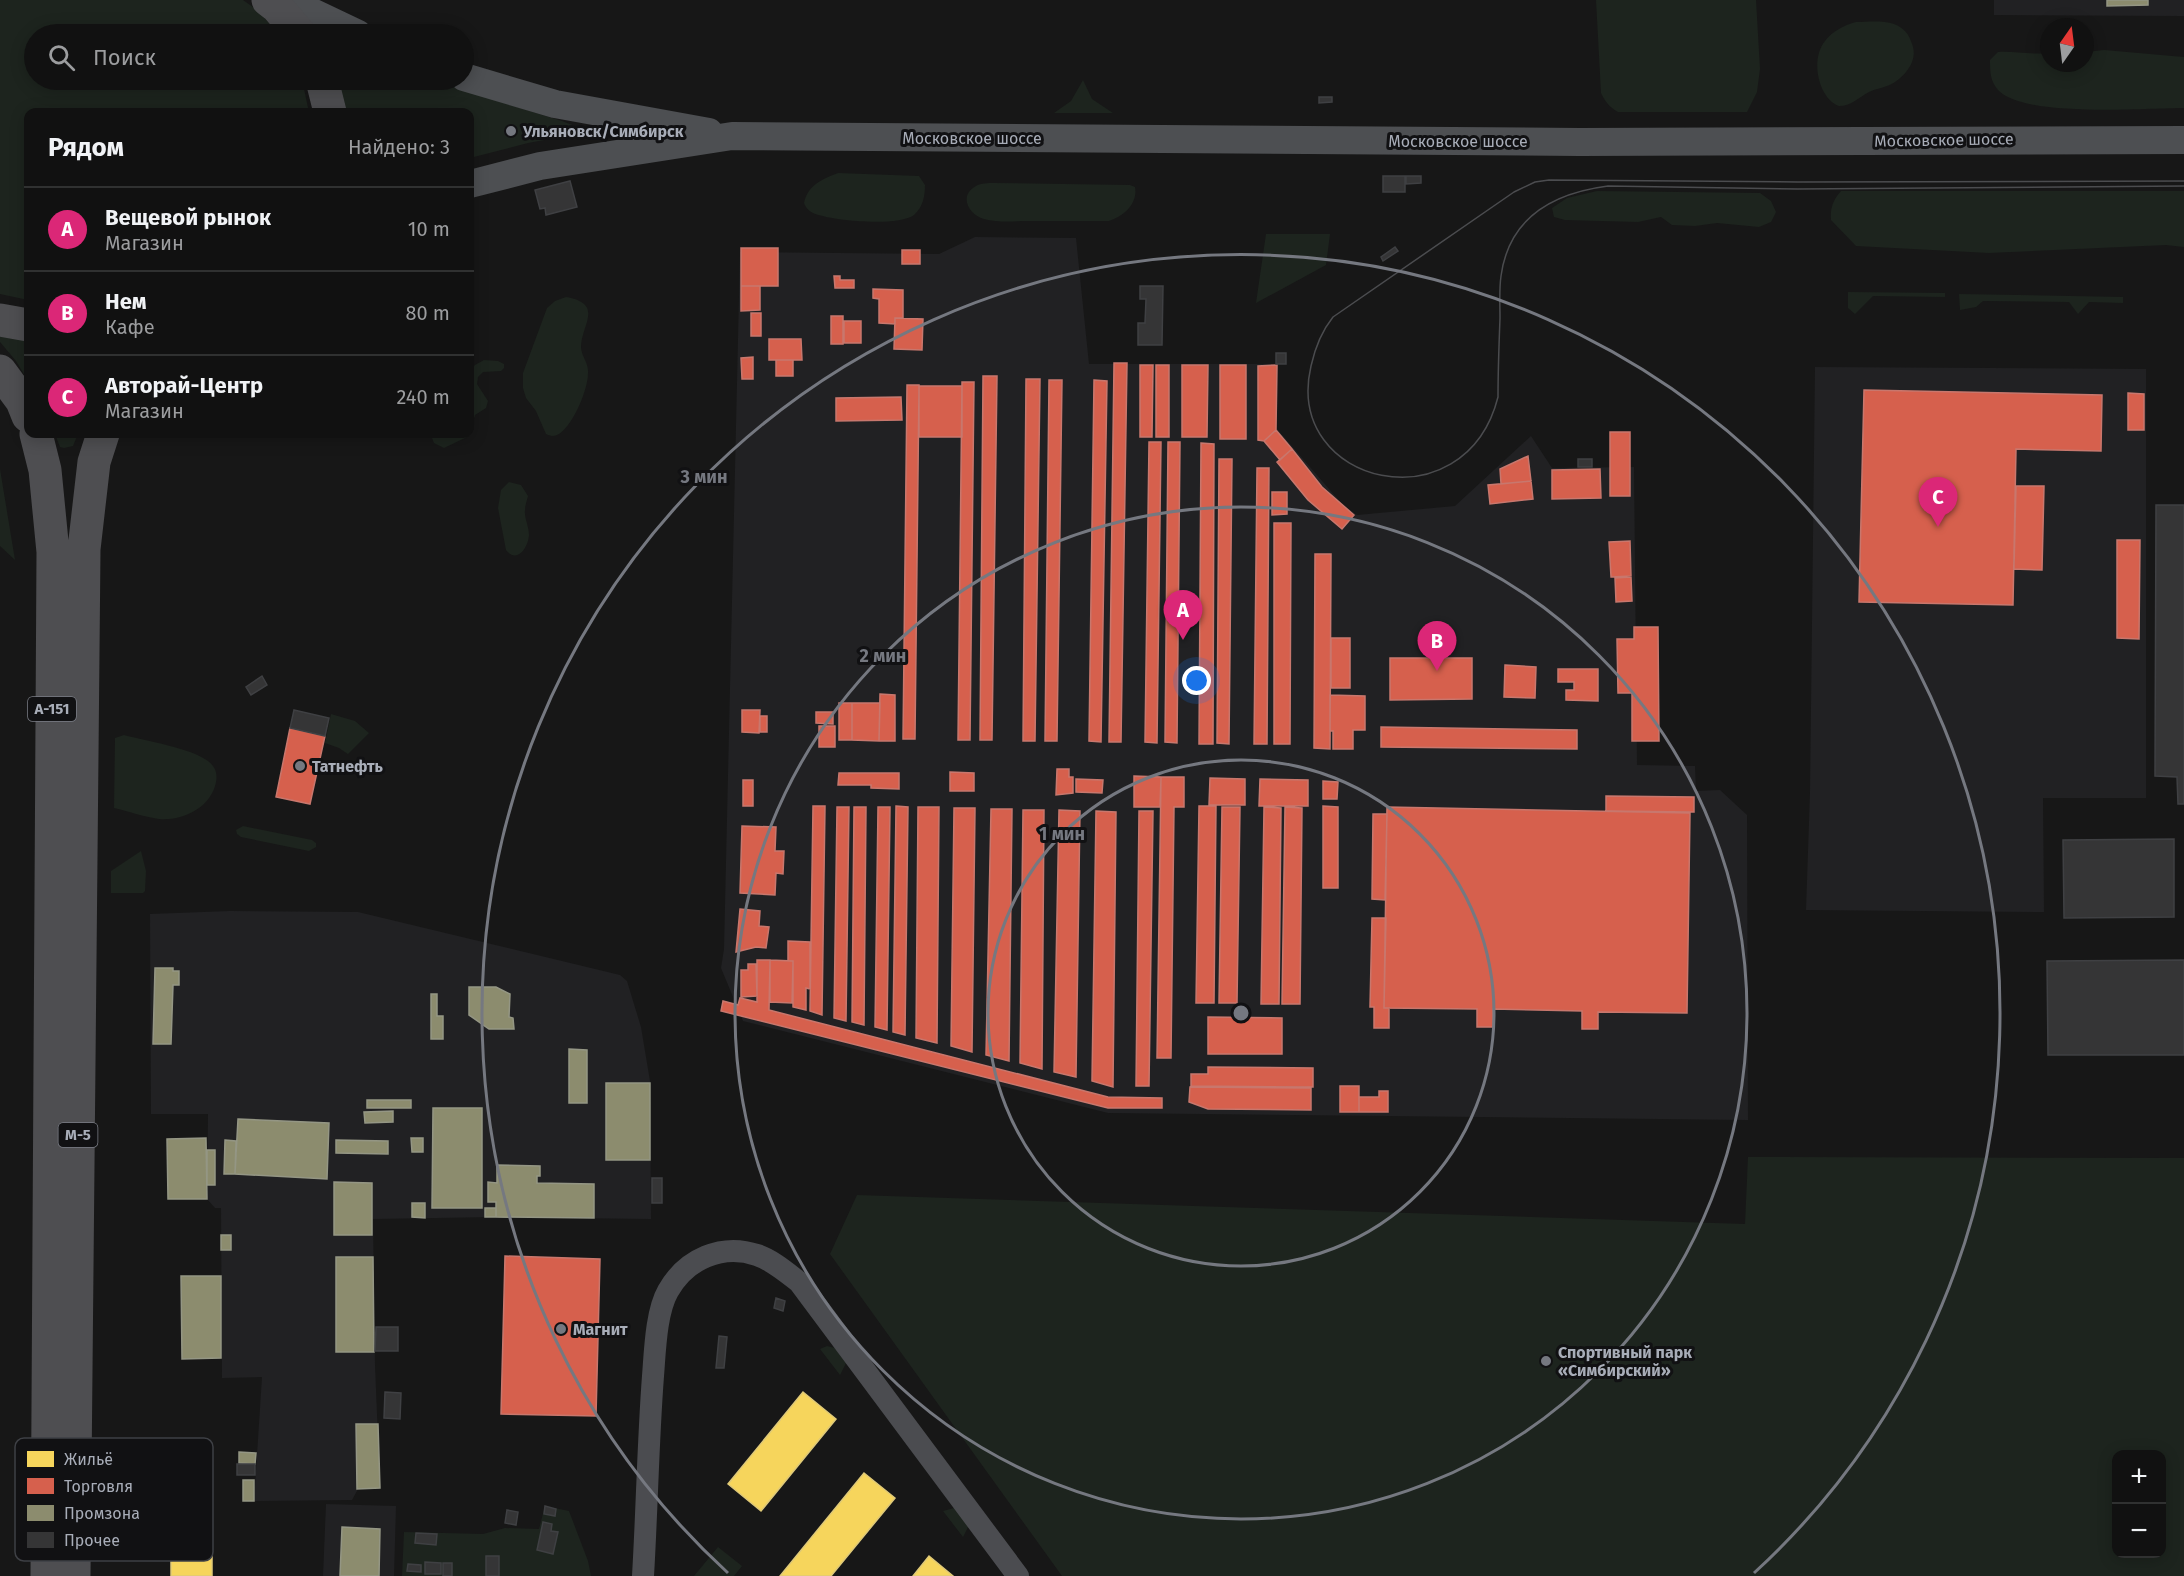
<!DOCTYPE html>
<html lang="ru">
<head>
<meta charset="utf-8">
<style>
	body { margin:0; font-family:"Fira Sans",sans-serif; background:#1e1f1f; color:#f1f3f6 }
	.controls { position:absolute; right:18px; bottom:18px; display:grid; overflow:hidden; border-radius:12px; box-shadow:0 3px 15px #0003 }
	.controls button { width:54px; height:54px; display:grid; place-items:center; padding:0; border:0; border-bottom:2px solid #303131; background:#111; color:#f1f3f6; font:30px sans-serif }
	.compass { position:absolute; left:2040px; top:18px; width:54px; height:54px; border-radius:50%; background:#111; box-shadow:0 3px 15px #0003; rotate:14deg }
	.you { position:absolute; left:1197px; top:681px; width:21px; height:21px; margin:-15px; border:4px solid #fff; border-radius:50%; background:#1a73e8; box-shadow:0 0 0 9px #1a73e833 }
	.badge { display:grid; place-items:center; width:39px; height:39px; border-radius:50%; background:#db2777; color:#fff; font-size:20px; font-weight:700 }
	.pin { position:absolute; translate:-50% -50px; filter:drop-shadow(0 2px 3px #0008) }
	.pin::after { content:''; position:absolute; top:32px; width:21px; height:18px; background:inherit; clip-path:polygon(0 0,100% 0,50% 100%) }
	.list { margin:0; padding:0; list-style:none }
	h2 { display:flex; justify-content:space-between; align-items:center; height:78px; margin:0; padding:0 24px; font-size:26px }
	h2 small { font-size:20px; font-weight:400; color:#9c9d9f }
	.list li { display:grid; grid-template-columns:39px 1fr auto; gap:18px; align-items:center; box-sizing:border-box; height:84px; padding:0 24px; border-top:2px solid #303131 }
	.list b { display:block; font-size:22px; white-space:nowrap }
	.list p { margin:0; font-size:20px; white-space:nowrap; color:#9c9d9f }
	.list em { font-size:20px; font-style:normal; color:#9c9d9f }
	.icon { flex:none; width:33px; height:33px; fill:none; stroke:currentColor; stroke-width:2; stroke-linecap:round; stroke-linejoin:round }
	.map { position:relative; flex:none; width:2184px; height:1576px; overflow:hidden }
	.search { position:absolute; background:#111; box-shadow:0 3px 15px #0003; left:24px; top:24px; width:450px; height:66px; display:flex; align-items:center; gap:15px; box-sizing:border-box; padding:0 21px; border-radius:33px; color:#9c9d9f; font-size:22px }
	.panel { position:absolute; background:#111; box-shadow:0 3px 15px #0003; left:24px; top:108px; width:450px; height:330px; border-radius:12px }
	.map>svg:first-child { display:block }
</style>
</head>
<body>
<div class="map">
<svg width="2184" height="1576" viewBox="0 0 2184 1576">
	<rect width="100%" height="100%" fill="#171717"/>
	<path fill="#212123" d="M1994 0H2184V16L1994 15Z
		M975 237 1076 238 1089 364H1278L1277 429 1342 504 1357 515 1455 506 1531 436 1552 468 1634 467 1637 765 1695 766 1696 791 1720 790 1747 815 1748 1120 1108 1113 743 1021 721 968 724 949 740 252 939 254Z
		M1815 367 2146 369V798H2043L2044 912 1806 910 1810 792Z
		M230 911 358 912 620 975 627 981 641 1027 650 1081 651 1219 496 1217 373 1219 375 1365 380 1488 358 1489 352 1500 254 1501 262 1377 222 1378 221 1208H215L207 1199 208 1114H151L150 914Z
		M326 1504 396 1506 394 1576H323Z"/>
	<path fill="#1d241e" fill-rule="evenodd" d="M0 0H243L257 10 279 34H34V80H302L309 112H28V300L0 294Z
		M1596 0H1756L1760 69 1757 92 1747 112H1618C1609 107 1605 101 1601 93Z
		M1856 22C1868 22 1882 20 1894 24 1904 28 1909 34 1912 44 1918 59 1908 73 1895 82 1886 88 1877 88 1869 92 1858 98 1851 106 1839 106 1818 98 1810 59 1825 41 1832 31 1845 25 1856 22Z
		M2104 50 2184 57V108C2144 108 2024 118 1998 90 1990 81 1990 71 1990 60L1998 52C2015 51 2032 55 2049 53V63H2085V52Z
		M336 80H445L498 101 562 121 575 126 578 131 572 135 528 143 470 158V112H342Z
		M1083 80 1092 99 1113 113H1054L1071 101Z
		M838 173 919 176 925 185C925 196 923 207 914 215 898 227 831 221 813 213 808 210 806 208 804 203 808 185 822 179 838 173Z
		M994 183 1130 185 1135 187C1138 204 1124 216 1109 221 1083 221 1057 221 1030 221 1015 221 999 223 984 219 969 215 958 196 976 186 981 183 988 183 994 183Z
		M1597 191 1760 193 1771 201 1776 212 1771 222 1759 227 1717 223 1695 226 1672 225 1661 217 1638 222 1565 220 1554 217 1552 208 1567 198Z
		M1841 191H2184V247L2166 245 1989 253 1856 246 1831 220C1830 208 1833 200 1841 191Z
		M1266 234H1330L1326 265 1256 303Z
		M1848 292 1945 293V297L1873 296 1855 314 1848 308Z
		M1959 294 2123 297V303L2089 302 2078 314 2069 302 1983 301 1976 307 1960 310Z
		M566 297C605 304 581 325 581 347 581 356 589 363 588 373 588 390 573 425 559 434 554 437 550 436 546 434L536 411 526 398 523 388V373L547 308 555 301Z
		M0 332 28 336V381L16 361 0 342Z
		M484 360 498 361 504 364V368L501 371 483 372 478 377 477 384 488 401 486 408 475 415 470 432V371L475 365Z
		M55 434H78L73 446 64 448 60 447Z
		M434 434H469L467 437 444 448 434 443 432 438Z
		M0 469 15 560 0 546Z
		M509 482 521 485 528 496C527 500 525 505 525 510 524 518 529 526 529 535 528 548 517 564 506 550L498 508 501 490Z
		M331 714 355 721 369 733 348 754 339 748 325 743Z
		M124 735C146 741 191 748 208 761 217 768 218 776 215 786 208 809 182 821 159 819 144 817 128 811 114 808L115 738Z
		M243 826 312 840 316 843V847L309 851 241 837 237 834 236 830Z
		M141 851 146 871 145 891 143 893H111V871Z
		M1748 1157 2184 1158V1576H1062L830 1254 857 1195 1745 1224ZM2116 1454H2162V1554H2116Z
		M827 1346 835 1348 846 1363 840 1375 820 1349Z
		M545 1506 569 1511 588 1561 591 1576H402L404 1532 483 1534 505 1528 539 1529Z
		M954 1508 969 1525 963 1537 943 1511Z
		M718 1547 742 1566 734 1576H694Z"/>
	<path fill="#f6d55c" stroke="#dfc978" stroke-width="1.5" d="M803 1392 836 1419 761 1511 728 1484Z
		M864 1473 895 1498 831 1576H780Z
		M171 1513H212V1576H171Z
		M929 1556 953 1576H913Z"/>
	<path fill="#d6604d" stroke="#c8776d" stroke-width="1.5" d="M741 248H778V286H741Z
		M902 250H920V264H902Z
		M834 276H840V280H854V288H835Z
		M741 286H760V310L741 311Z
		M873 289 903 290V318H895V324L879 323V299L873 298Z
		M751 313H761V336H751Z
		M831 316H843V344H831Z
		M895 318 923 319 922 350 894 349Z
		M844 321H861V343H844Z
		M769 339H801L802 360H769Z
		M753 357V379H742L741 358Z
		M776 360H793V376H776Z
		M1114 363H1127L1121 742H1109Z
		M1140 365H1153L1152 437H1140Z
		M1156 365H1169V437H1156Z
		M1182 365H1208L1207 437H1182Z
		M1220 365H1246V439H1220Z
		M1277 365 1276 430 1264 441 1258 440V366Z
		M983 376H997L992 740H980Z
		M1026 379H1040L1035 741H1023Z
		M1049 380H1062L1057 741H1045Z
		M1094 380 1107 381 1101 742 1089 741Z
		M962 382H974L970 740H958Z
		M907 385H919L915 739H903Z
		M919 386H962V437H919Z
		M1864 390 2102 395 2101 451 2016 449 2013 605 1859 602Z
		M2128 393 2144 394V430H2128Z
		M901 397 902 420 836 421V398Z
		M1276 430 1292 449 1280 460 1264 441Z
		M1610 432H1630V496H1610Z
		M1149 442H1161L1157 743 1145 742Z
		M1168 442H1180L1177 743 1165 742Z
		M1201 443 1214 444 1213 744H1199Z
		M1292 449 1322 487 1354 515 1342 529 1308 500 1277 462Z
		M1528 456 1531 481 1501 484 1500 469Z
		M1219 459H1232L1229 744 1217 743Z
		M1257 468H1269L1267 744H1254Z
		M1600 469 1601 498 1552 499V470Z
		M1531 481 1533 499 1490 504 1488 485Z
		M2016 486H2044L2042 570 2014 569Z
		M1272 492H1287V514L1272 515Z
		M1274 523H1291L1290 744H1274Z
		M2117 540H2140L2139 639 2117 638Z
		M1630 541 1631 576 1611 577 1609 542Z
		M1315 554H1331L1330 749 1314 748Z
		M1631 577 1632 601 1616 602 1615 578Z
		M1634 627H1658L1659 741H1632V693H1618L1617 639H1634Z
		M1331 638H1350V688H1331Z
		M1390 658H1472V699L1390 700Z
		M1505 665 1536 667 1535 698 1504 697Z
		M1558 669H1598V701L1566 700V690H1574V682H1558Z
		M880 694 895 695V741H879Z
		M1330 695 1365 696V730H1353V749H1333V731H1330Z
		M839 703H852V740H839Z
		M852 703H880L879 741 852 740Z
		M742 710H760L759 733 742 732Z
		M816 712H833V724L816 723Z
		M760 716H767V732H760Z
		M819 726H835V747H819Z
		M1381 727 1577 730V749L1381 747Z
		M290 728 325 736 310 804 276 797Z
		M1057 769H1069V777H1073V793L1056 795Z
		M950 772 974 773V791H950Z
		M839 773H899V789L871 788V785H838Z
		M1134 776 1161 777 1160 807H1134Z
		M1161 777H1184V807H1174L1171 1058H1157Z
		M1210 778 1245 779V805H1209Z
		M1076 779 1103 780 1102 793 1076 792Z
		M1260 779 1308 780V806H1259Z
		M743 780H753V806H743Z
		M1323 781 1338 782 1337 799H1323Z
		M1606 796 1694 797V812L1606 811Z
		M813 806H825L822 1015 810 1011Z
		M896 806 908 807 905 1035 893 1032Z
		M1199 806H1216L1214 1003H1196Z
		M1323 806 1338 807V888H1323Z
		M837 807H849L846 1021 834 1018Z
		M854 807H866L864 1025 852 1022Z
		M878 807H890L887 1030 875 1027Z
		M918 807H939L937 1043 916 1038Z
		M1222 807H1240L1237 1003H1219Z
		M1264 807 1281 808 1279 1004H1261Z
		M1285 807 1302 808 1300 1004H1282Z
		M1387 807 1690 813 1687 1013 1598 1012V1029H1582V1011L1493 1009V1027H1477V1009L1384 1008Z
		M954 808H975L972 1052 951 1046Z
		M991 809H1012L1009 1061 986 1055Z
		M1023 810H1044L1042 1069 1020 1063Z
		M1059 810 1080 811 1076 1077 1054 1072Z
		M1096 811 1116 812 1113 1087 1092 1081Z
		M1139 811H1153L1149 1086H1136Z
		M1373 814H1387L1385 900 1372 899Z
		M742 826 776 827 775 851H784L783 874 776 873 775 895 740 893Z
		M740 909 760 911 759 926 769 927 766 948 756 947 736 952Z
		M1372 918H1386L1384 1008H1389V1028H1374V1007H1370Z
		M788 941 810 942V989L806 988V1010L793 1007V961H788Z
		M757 960H770L769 1010 1108 1097 1162 1098V1108H1108L721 1011 723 1001 738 1005 740 998 757 1002Z
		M770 960 793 961 792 1003 770 1002Z
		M748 964H756L757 996 741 997V970H748Z
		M1208 1017 1282 1018V1054H1208Z
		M1208 1067 1313 1068V1087L1191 1086V1074H1208Z
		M1340 1086H1359V1112H1340Z
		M1190 1087 1311 1088V1110L1208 1109 1189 1102Z
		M1379 1091H1388V1112H1359V1097H1379Z
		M505 1256 600 1259 596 1416 501 1414Z"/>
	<path fill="#8c8c6e" stroke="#949684" stroke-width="1.5" d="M2107 0H2148V5L2107 6Z
		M155 968H173V971H179V985H173L171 1044H153Z
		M469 987H496L510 994 509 1017 513 1018 514 1029H489L469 1015Z
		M431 994H437V1016H443V1039H431Z
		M569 1049 587 1050V1103H569Z
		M606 1083H650V1160H606Z
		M367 1100H411V1108H367Z
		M433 1108H482V1208H432Z
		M393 1111V1122L365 1123 364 1112Z
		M238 1119 329 1123 327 1179 235 1174Z
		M206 1138 207 1199H168L167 1139Z
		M411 1138H423V1152H412Z
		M225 1140 236 1141 235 1174H224Z
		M336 1140 388 1141V1154L336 1153Z
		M207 1150H215V1185H207Z
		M497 1165 540 1166V1176H537V1183L594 1184V1218L496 1217V1202H488V1182L497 1183Z
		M334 1182 372 1183V1235H334Z
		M412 1203H425V1218L412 1217Z
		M485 1208H496V1217H485Z
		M221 1235H231V1250H221Z
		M336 1257H373L374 1352H336Z
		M181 1276H221V1358L182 1359Z
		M356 1424H378L380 1488 357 1489Z
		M239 1452 256 1453 255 1464 239 1463Z
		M243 1480H254V1501H243Z
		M342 1527 380 1529 379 1576H340Z"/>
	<path fill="#353536" stroke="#3f4043" stroke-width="1.5" d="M1319 97H1332V102L1319 103Z
		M1383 176H1405V192H1383Z
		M1406 176H1421V183L1406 184Z
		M570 181 577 207 546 215 545 208 540 209 535 190Z
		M1395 247 1398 251 1383 261 1381 257Z
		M1140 286H1163L1162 345H1138V323H1145L1146 299H1140Z
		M1276 353H1286V364H1276Z
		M1578 459H1592V467H1578Z
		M2156 505H2184V804H2178L2177 777 2155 776Z
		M262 676 267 685 251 695 246 687Z
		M294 710 329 718 325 736 290 728Z
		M2174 839V917L2064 918 2063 840Z
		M2184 960V1055H2048L2047 961Z
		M652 1178H662V1203H652Z
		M776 1298 785 1301 783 1311 774 1308Z
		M376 1327H398V1351H375Z
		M719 1336 727 1337 724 1368H716Z
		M385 1392 401 1393 400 1419 384 1418Z
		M237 1464H255V1475H237Z
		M545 1506 556 1509 555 1516 544 1514Z
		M507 1510 518 1512 516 1525 505 1523Z
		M543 1522 552 1524 551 1531 558 1532 553 1554 537 1550Z
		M416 1533 437 1534 436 1545 415 1543Z
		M486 1556H499V1576H486Z
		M425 1562 441 1563V1574H425Z
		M443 1563H452V1576H443Z
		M408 1564 421 1565V1572L407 1571Z"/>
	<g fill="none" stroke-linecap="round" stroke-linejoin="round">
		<path stroke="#4b4c50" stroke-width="22" d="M643 1576C647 1509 648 1442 653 1376 655 1351 656 1312 668 1291 686 1259 722 1243 757 1255 772 1260 786 1272 799 1282L1018 1576"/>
		<path stroke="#4d4f52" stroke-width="28" d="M287 0 358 34
			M464 77 555 104 709 132
			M470 184 540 166 732 136 1580 142 2184 140"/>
		<path stroke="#4e4e51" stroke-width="33" d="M268 0 277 7 300 34
			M322 80 330 112
			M0 320 28 325
			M0 371 22 401 28 416
			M36 434 45 470 53 552 47 1576
			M74 1576 84 549 94 462 103 434"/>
		<path stroke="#4b4c4f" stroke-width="1.5" d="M2184 181 1798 182 1549 180 1535 182 1514 192 1333 317C1321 332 1315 348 1311 366 1283 486 1465 527 1498 397 1498 370 1499 344 1500 318 1500 304 1499 290 1501 276 1509 217 1554 193 1608 186L1798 189 2184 186"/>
	</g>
	<g fill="none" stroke="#757880" stroke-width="3">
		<circle cx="1241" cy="1013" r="253"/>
		<circle cx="1241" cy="1013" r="506"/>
		<path d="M728 1573A759 759 0 1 1 1754 1573"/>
	</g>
	<g fill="#757880" stroke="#111113" stroke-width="2">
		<circle cx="511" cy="131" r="6"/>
		<circle cx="300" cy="766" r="6"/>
		<circle cx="561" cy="1329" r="6"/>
		<circle cx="1546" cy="1361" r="6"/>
	</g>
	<g text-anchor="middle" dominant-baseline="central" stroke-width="6" stroke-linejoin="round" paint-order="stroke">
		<g fill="#111113" stroke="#7b7e86" stroke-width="1.5">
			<rect x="28" y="697" width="48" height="24" rx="4.5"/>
			<rect x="58.5" y="1123" width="39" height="24" rx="4.5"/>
		</g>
		<g font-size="15" font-weight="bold" fill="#a8adb8">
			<text x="52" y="709">А-151</text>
			<text x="78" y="1135">М-5</text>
		</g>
		<g font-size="16" font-weight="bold" fill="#a8adb8" stroke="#111113" text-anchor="start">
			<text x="523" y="131">Ульяновск/Симбирск</text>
			<text x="312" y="766">Татнефть</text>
			<text x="573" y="1329">Магнит</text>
			<text x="1558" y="1352">Спортивный парк<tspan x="1558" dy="18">«Симбирский»</tspan></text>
		</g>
		<g font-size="16" fill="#a8adb8" stroke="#111113">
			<text x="972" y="138">Московское шоссе</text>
			<text transform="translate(1944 140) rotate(-1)">Московское шоссе</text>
			<text x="1458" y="141">Московское шоссе</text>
		</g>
	</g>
	<rect x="15" y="1438" width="198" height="123" rx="9" fill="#111113" stroke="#3e4045" stroke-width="1.5"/>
	<rect x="27" y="1451" width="27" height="16" fill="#f6d55c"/>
	<rect x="27" y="1478" width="27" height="16" fill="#d6604d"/>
	<rect x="27" y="1505" width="27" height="16" fill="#8c8c6e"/>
	<rect x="27" y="1532" width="27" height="16" fill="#353536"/>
	<g font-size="16" fill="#a8adb8">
		<text x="64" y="1465">Жильё</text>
		<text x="64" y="1492">Торговля</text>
		<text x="64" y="1519">Промзона</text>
		<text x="64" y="1546">Прочее</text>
	</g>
	<circle cx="1241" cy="1013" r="9" fill="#757880" stroke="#111113" stroke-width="3"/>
	<g font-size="18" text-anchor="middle" font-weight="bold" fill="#757880" stroke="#111113" stroke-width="6" stroke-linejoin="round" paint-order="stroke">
		<text x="704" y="483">3 мин</text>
		<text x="883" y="662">2 мин</text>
		<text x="1062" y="840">1 мин</text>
	</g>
</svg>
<div class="controls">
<button>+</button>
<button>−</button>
</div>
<svg class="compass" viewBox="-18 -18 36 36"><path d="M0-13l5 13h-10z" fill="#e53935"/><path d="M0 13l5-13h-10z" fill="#9c9d9f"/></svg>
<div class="you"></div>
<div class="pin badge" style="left:1183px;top:640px">A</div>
<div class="pin badge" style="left:1437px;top:671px">B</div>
<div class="pin badge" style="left:1938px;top:527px">C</div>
<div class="search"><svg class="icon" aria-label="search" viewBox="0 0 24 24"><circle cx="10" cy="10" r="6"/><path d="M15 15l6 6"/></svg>Поиск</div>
<section class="panel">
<h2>Рядом<small>Найдено: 3</small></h2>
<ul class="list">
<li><span class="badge">A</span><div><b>Вещевой рынок</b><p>Магазин</p></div><em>10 m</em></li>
<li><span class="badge">B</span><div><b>Нем</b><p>Кафе</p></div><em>80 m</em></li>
<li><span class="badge">C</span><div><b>Авторай-Центр</b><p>Магазин</p></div><em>240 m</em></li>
</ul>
</section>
</div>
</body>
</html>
